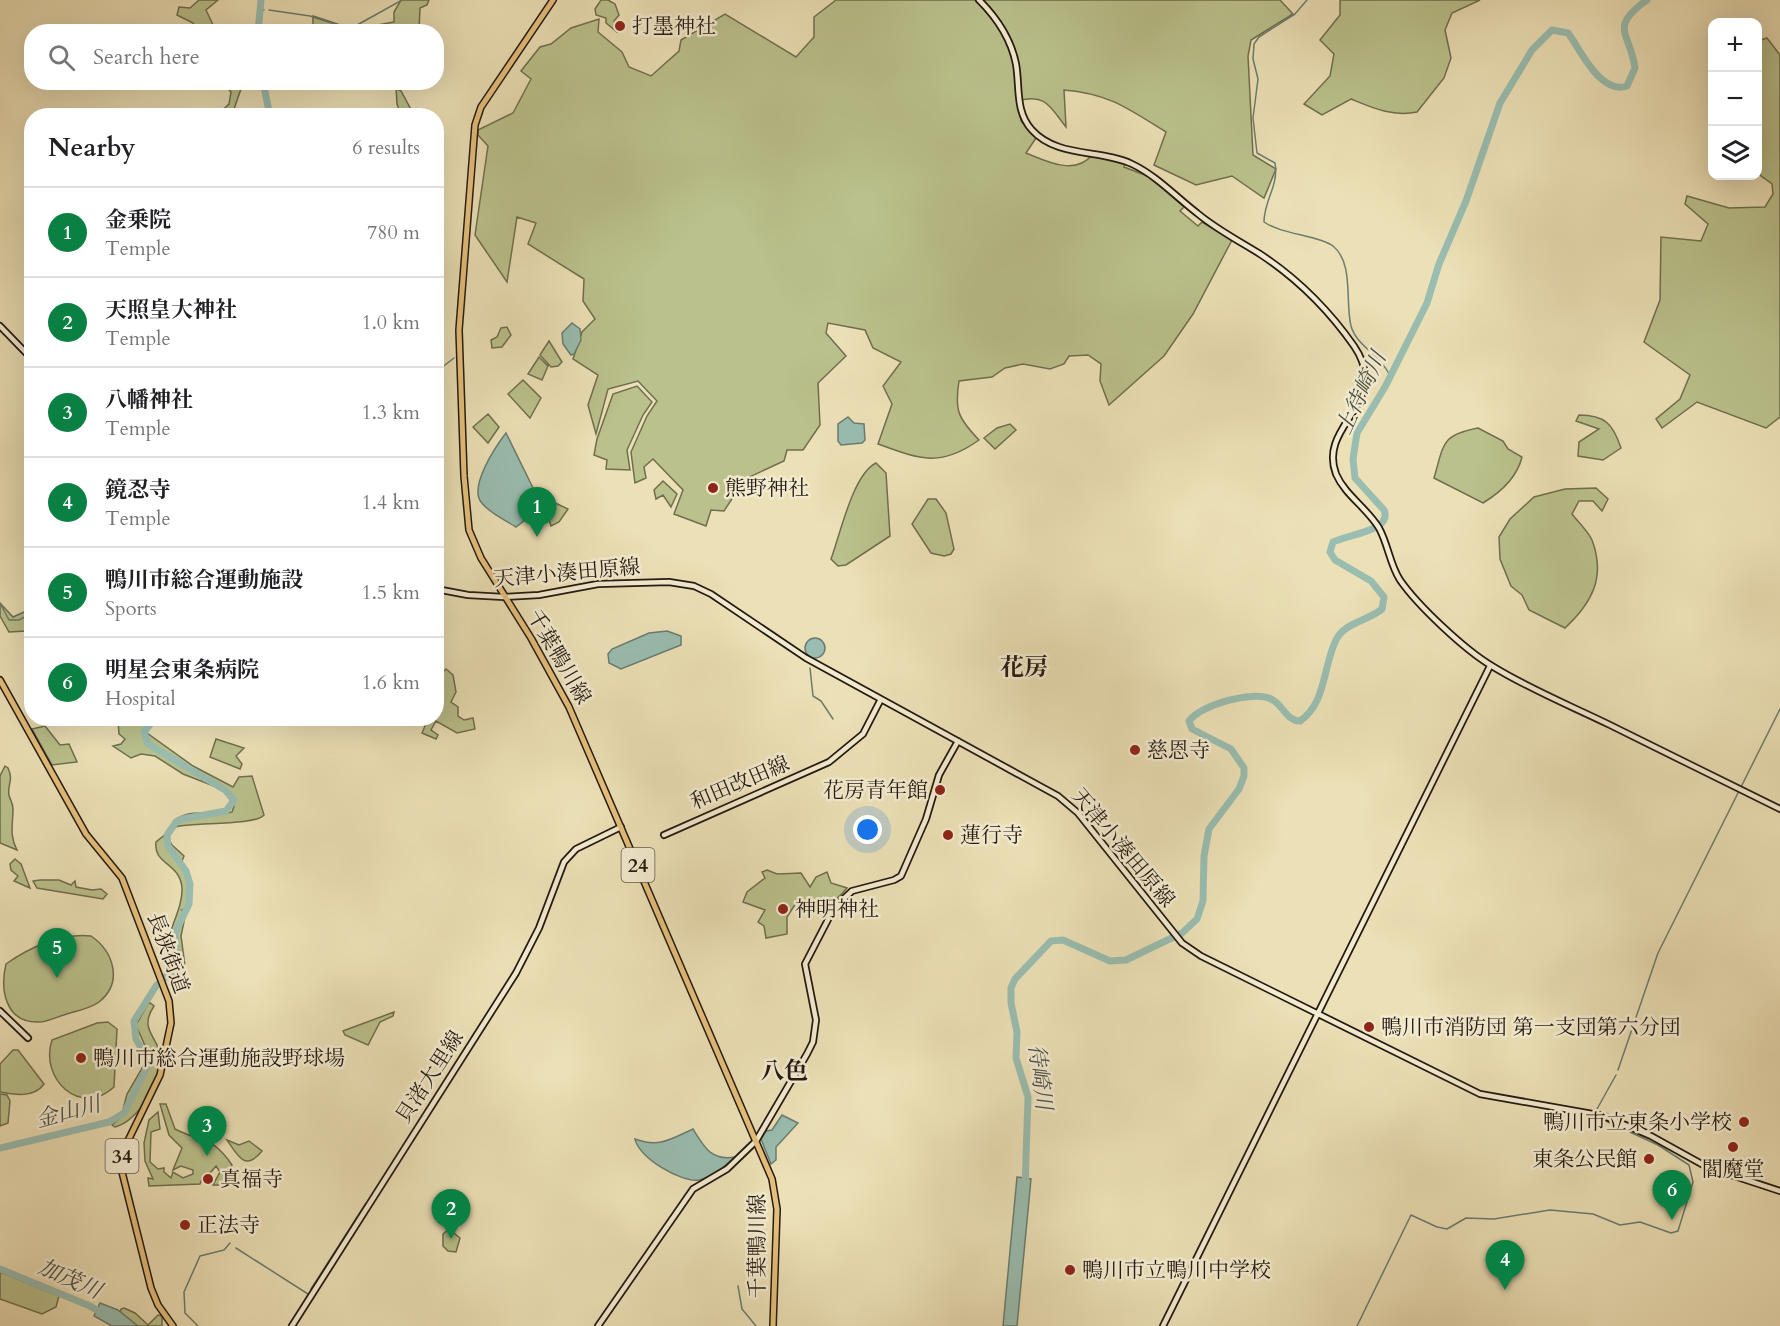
<!DOCTYPE html>
<html lang="en">
<head>
<meta charset="utf-8">
<style>
	body { margin:0; font-family:Cardo,"Noto Serif JP",serif; background:#f6f6f6; color:#202124 }
	.controls { position:absolute; right:18px; top:18px; display:grid; overflow:hidden; border-radius:12px; box-shadow:0 6px 24px #0002 }
	.controls button { width:54px; height:54px; display:grid; place-items:center; padding:0; border:0; border-bottom:2px solid #e0e0e0; background:#fff; color:#202124; font:30px sans-serif }
	.you { position:absolute; left:868px; top:830px; width:21px; height:21px; margin:-15px; border:4px solid #fff; border-radius:50%; background:#1a73e8; box-shadow:0 0 0 9px #1a73e833 }
	.badge { display:grid; place-items:center; width:39px; height:39px; border-radius:50%; background:#0b8043; color:#fff; font-size:20px; font-weight:700 }
	.pin { position:absolute; translate:-50% -50px; filter:drop-shadow(0 2px 3px #0008) }
	.pin::after { content:''; position:absolute; top:32px; width:21px; height:18px; background:inherit; clip-path:polygon(0 0,100% 0,50% 100%) }
	.list { margin:0; padding:0; list-style:none }
	h2 { display:flex; justify-content:space-between; align-items:center; height:78px; margin:0; padding:0 24px; font-size:26px }
	h2 small { font-size:20px; font-weight:400; color:#757577 }
	.list li { display:grid; grid-template-columns:39px 1fr auto; gap:18px; align-items:center; box-sizing:border-box; height:90px; padding:0 24px; border-top:2px solid #e0e0e0 }
	.list b { display:block; font-size:22px; white-space:nowrap }
	.list p { margin:0; font-size:20px; white-space:nowrap; color:#757577 }
	.list em { font-size:20px; font-style:normal; color:#757577 }
	.icon { flex:none; width:33px; height:33px; fill:none; stroke:currentColor; stroke-width:2; stroke-linecap:round; stroke-linejoin:round }
	.map { position:relative; flex:none; width:1780px; height:1326px; overflow:hidden }
	.search { position:absolute; background:#fff; box-shadow:0 6px 24px #0002; left:24px; top:24px; width:420px; height:66px; display:flex; align-items:center; gap:15px; box-sizing:border-box; padding:0 21px; border-radius:24px; color:#757577; font-size:22px }
	.panel { position:absolute; background:#fff; box-shadow:0 6px 24px #0002; left:24px; top:108px; width:420px; height:618px; border-radius:24px }
	.map>svg:first-child { display:block }
</style>
</head>
<body>
<div class="map">
<svg width="1780" height="1326" viewBox="0 0 1780 1326">
	<rect width="100%" height="100%" fill="#ece0b6"/>
	<filter id="stains"><feTurbulence type="fractalNoise" baseFrequency=".00333" numOctaves="4"/><feColorMatrix values="0 0 0 0 .2 0 0 0 0 .09 0 0 0 0 .02 0 0 0 .5 -.17"/></filter>
	<radialGradient id="worn" r=".72"><stop offset=".6" stop-color="#630" stop-opacity="0"/><stop offset="1" stop-color="#630" stop-opacity=".3"/></radialGradient>
	<path fill="#bac18c" stroke="#6f6e4e" stroke-width="1.5" d="M199 0H218L206 10 214 27 220 31H198L193 23 177 15 179 7 190 8Z
		M401 0H429L427 5 420 8 419 31H376L378 25 394 22V12Z
		M601 0H608L615 4 619 15 614 21 619 31 617 32 606 23V18L596 15 595 9Z
		M836 0H1280L1293 14 1251 40 1248 56 1253 155 1276 169 1264 198 1232 176 1196 185 1154 165 1166 132C1127 108 1110 94 1064 90L1066 127C1050 107 1046 93 1018 101L1021 121 1036 138 1026 153C1046 161 1075 176 1092 155L1126 163 1124 167 1150 177 1184 207 1180 211 1198 226 1202 222 1232 240 1193 314 1164 356 1109 405 1100 381 1101 364 1088 355 1069 356 1064 364 1050 369 1023 364 1005 368 992 377 959 381C954 411 959 419 979 440 940 468 919 459 878 444L892 404 883 386 901 362 873 348 865 330 828 323 826 333 846 356 818 383 820 425 803 450H787L784 461 745 479 724 511 711 510 706 526 674 514 683 490 653 459 644 467 646 478 635 483 631 452 647 416 657 401 638 381 608 389 596 434 588 405 598 375 573 359 582 332 595 319 583 301 584 279 528 244 536 223 517 217 507 282 475 235 488 146 478 135V130L513 113 531 79 521 71 540 47 551 44 571 28 599 19 598 32 622 52 629 67 651 76 679 51 681 40 725 14 796 57 814 37V17Z
		M1340 0H1480L1452 13 1445 30 1451 58 1444 78 1417 112C1392 117 1373 108 1351 99L1322 115 1304 104 1330 76 1334 54 1320 40 1340 15Z
		M313 16 343 26 348 31H322L313 24Z
		M1767 38 1780 55V417L1766 428 1697 402 1662 428 1656 419 1680 399 1690 375 1644 342 1660 300 1661 237 1701 241 1708 224 1685 204 1687 196 1729 208 1765 207 1773 194 1772 184 1760 175 1758 158V41Z
		M223 83H243L232 115H217L229 104 231 92Z
		M396 88 401 91 414 115H401L397 104Z
		M507 327 511 335 502 347 492 348 491 340 497 337 501 328Z
		M549 341 562 362 558 366 551 367 540 355Z
		M539 357 548 366 542 380 528 374Z
		M523 380 541 398 530 418 508 394Z
		M637 386 652 402 643 415 627 450 630 470 606 469 607 460 594 455 597 439 613 394Z
		M488 414 499 427 488 443 473 427Z
		M1579 415C1605 415 1613 424 1621 448L1603 460 1578 456 1579 442 1599 429 1576 421Z
		M1010 424 1016 430 995 449 984 438 997 428Z
		M1478 428 1503 441 1508 449 1522 457C1517 478 1501 492 1483 503L1434 478C1444 444 1441 435 1478 428Z
		M876 463 886 473 890 536 846 565 838 566 831 559C840 535 853 474 876 463Z
		M663 481 677 494 671 507 663 495 656 499 654 490Z
		M1596 488 1608 499 1602 511 1593 501H1579L1572 514C1578 522 1588 531 1592 540 1606 577 1592 603 1565 628L1529 610 1522 595 1511 586 1500 559 1499 537 1510 519 1534 497 1565 489Z
		M928 499H936L946 513 954 549 951 554 944 556 931 553 912 524Z
		M551 501 568 509 559 522 551 526 546 511Z
		M0 603 13 617 31 609V623L26 625V631L9 632 0 616Z
		M446 669 453 675 456 692 451 702 458 707V716L464 720 473 718 475 729 457 733 436 721 431 730 438 735 436 739 422 733 428 719 436 718C436 703 432 680 446 669Z
		M112 719H136L138 722 142 719H169L148 727 147 733 193 766 233 787 239 777 252 776 264 815C254 826 194 822 175 827L176 819C195 808 213 816 232 812L234 806 224 790 183 774 155 756 141 754 131 758 113 746 121 744 125 739 119 734 118 721Z
		M45 726 60 745 69 744 77 762 52 765 32 729Z
		M216 739 244 748 236 756 242 764 240 769 210 757Z
		M5 766 8 768C14 781 7 784 9 795 10 800 13 803 13 809 13 824 9 835 17 850L0 843V776Z
		M166 834 172 845 184 856 182 861 192 886 190 908 182 910 186 912 181 936 185 966 173 977 168 971 172 964C158 939 183 916 182 888 180 862 153 865 156 842Z
		M15 859 21 864 30 888 14 881 18 876 11 870 10 864Z
		M767 870 777 874 801 873 810 887 816 877 827 872 831 883 847 888C826 913 823 904 796 903L787 917V934L766 938 764 926 758 922 765 910 743 902 747 892 765 878 762 872Z
		M40 880H59L71 885 75 881 76 887 92 890 101 889 107 894 103 899 37 888 33 881Z
		M91 936C113 951 124 982 99 1002 90 1009 75 1011 64 1015 56 1017 46 1023 37 1022 5 1022 0 989 6 964 30 947 61 933 91 936Z
		M149 1002 154 1006C138 1030 158 1036 161 1057 163 1080 138 1121 115 1127L112 1125 121 1117 127 1094 145 1063 152 1062 136 1025Z
		M394 1012 393 1016 380 1022 368 1045 345 1035 343 1031Z
		M108 1022 117 1029 114 1087C81 1118 39 1079 52 1040L97 1023Z
		M13 1050H18L44 1084C34 1098 15 1095 0 1092V1064Z
		M0 1094 7 1095 10 1101 8 1123 0 1126Z
		M160 1104H166L175 1129C202 1143 212 1135 232 1165L229 1174 220 1185H213L220 1172 216 1166 211 1172 204 1174 200 1184 149 1186 148 1178 153 1179 145 1161 144 1143 149 1120 158 1112 160 1129 151 1132 150 1162 158 1169 164 1168V1172L171 1178 173 1172 183 1178 193 1174V1170L181 1166 173 1170 182 1148 169 1135Z
		M227 1140 239 1145 249 1141 262 1151C245 1172 238 1156 227 1140Z
		M449 1229 460 1238 456 1252 448 1251 443 1246V1234Z
		M0 1272 59 1296 56 1307 42 1314 0 1299Z
		M124 1308 135 1313 148 1325 158 1315 162 1316V1326H133L119 1317 121 1309Z"/>
	<path fill="#99bdb0" stroke="#6a7c70" stroke-width="1.5" d="M572 323 580 329 581 340 574 354 571 355 563 344 562 333Z
		M848 417 854 423 864 424 865 440 862 443 841 445 838 441V424Z
		M506 433 533 488 530 511 525 520 516 527C505 520 489 513 481 502 469 486 496 446 506 433Z
		M667 631 681 636V645L621 669 609 663 608 654 612 649 649 633Z
		M805 648a10 10 0 1 1 20 0a10 10 0 1 1-20 0Z
		M782 1115 798 1123 776 1147V1160L771 1164 761 1139 766 1131 772 1130Z
		M693 1129C704 1147 711 1161 735 1157 725 1166 713 1177 699 1180 681 1183 638 1157 635 1139 659 1148 671 1139 693 1129Z
		M1017 1177 1031 1179 1017 1326H1003Z
		M100 1303 118 1310 138 1326H112L94 1316Z"/>
	<g fill="none" stroke-linecap="round" stroke-linejoin="round">
		<path stroke="#6a7c70" stroke-width="1.5" d="M1307 0 1295 14 1259 37 1254 44 1253 59 1258 79 1253 118 1257 153 1275 163C1279 186 1264 200 1264 222 1283 235 1318 235 1333 246 1354 263 1345 302 1351 326 1357 347 1381 355 1390 376
			M259 10H264
			M269 10 310 16 350 29 402 0
			M436 372 454 358
			M0 603 9 620H19L32 613
			M810 668 813 696 821 701 833 719
			M1618 1070 1658 953 1780 709
			M1597 1109 1616 1075
			M236 1248 308 1294
			M738 1286 742 1309 756 1326
			M311 1289 366 1203
			M198 1326 185 1313 184 1292 200 1256 224 1250 230 1243
			M1357 1326 1411 1215 1437 1227 1447 1229 1466 1218 1494 1219 1550 1210 1593 1214 1620 1225 1640 1222 1671 1233 1678 1231 1693 1182 1689 1165 1658 1145 1606 1121"/>
		<path stroke="#99bdb0" stroke-width="7" d="M258 32 261 0
			M263 82 270 116
			M0 1148 109 1122 124 1113 148 1065V1060L136 1039 134 1021 156 986 178 965 175 933 189 904 190 884 186 871 168 846 167 835 176 822 182 819 226 811 234 800 225 790 148 744 144 732 155 718
			M1025 1188 1028 1097 1016 1058 1017 1032 1011 1003V988L1015 979 1051 941 1063 940 1110 961 1126 960 1182 933 1197 919 1203 901 1204 856 1209 829 1239 789 1244 776V768L1231 749 1192 729 1189 721C1200 705 1253 690 1271 699 1283 704 1286 721 1300 721 1326 704 1323 666 1336 640 1345 622 1368 621 1382 609L1384 597 1371 581 1335 560 1330 552 1333 542C1348 534 1393 531 1384 510L1355 478 1353 459 1357 433 1385 387 1427 303 1439 264 1466 201 1500 103 1532 50 1552 30 1568 33C1581 50 1600 95 1627 86L1635 68C1630 32 1608 28 1647 0
			M0 1269 90 1306 105 1315"/>
		<defs>
			<path id="secondary" d="M979 0C997 18 1011 39 1016 64 1020 87 1015 112 1032 130 1057 158 1101 149 1132 164 1157 176 1175 196 1197 213 1216 229 1239 241 1260 254 1298 279 1328 309 1354 346 1393 403 1317 424 1336 474 1345 495 1367 508 1379 528 1388 544 1390 565 1400 580 1418 606 1465 650 1492 666 1529 689 1571 706 1610 725 1667 753 1723 781 1780 809
				M0 326 32 359
				M436 589 468 595 504 597 539 595 598 584 669 582 694 586 711 594 806 658 1058 796 1078 813 1182 943 1201 956 1480 1094 1604 1116 1651 1136 1707 1167 1780 1191
				M664 835 829 762 863 734 881 699
				M0 1011 28 1038
				M292 1326 516 973 539 928 564 862 576 849 621 827
				M598 1326 693 1189 727 1169 756 1141 807 1054 813 1042 816 1020 805 964 834 908 852 891 894 880 901 876 926 819 939 775 958 741
				M1163 1326 1490 666"/>
			<path id="primary" d="M553 0 481 107 475 125 459 330 464 476 469 530 481 558 531 638 569 707 772 1179 777 1209 773 1326
				M0 680 86 834 122 878 169 1001 171 1023 160 1075 123 1151 121 1168 151 1288 158 1305 173 1326"/>
		</defs>
		<use href="#secondary" stroke="#241a11" stroke-width="8"/>
		<use href="#primary" stroke="#241a11" stroke-width="8"/>
		<use href="#secondary" stroke="#f3ebd0" stroke-width="4.5"/>
		<use href="#primary" stroke="#e6c07b" stroke-width="5"/>
	</g>
	<g fill="#8f2418" stroke="#f3ebd0" stroke-width="2">
		<circle cx="620" cy="26" r="6"/>
		<circle cx="713" cy="488" r="6"/>
		<circle cx="1135" cy="750" r="6"/>
		<circle cx="940" cy="790" r="6"/>
		<circle cx="948" cy="835" r="6"/>
		<circle cx="783" cy="909" r="6"/>
		<circle cx="1369" cy="1027" r="6"/>
		<circle cx="81" cy="1058" r="6"/>
		<circle cx="1744" cy="1122" r="6"/>
		<circle cx="1733" cy="1147" r="6"/>
		<circle cx="1649" cy="1159" r="6"/>
		<circle cx="208" cy="1179" r="6"/>
		<circle cx="185" cy="1225" r="6"/>
		<circle cx="1070" cy="1270" r="6"/>
	</g>
	<g text-anchor="middle" dominant-baseline="central" stroke-width="5" stroke-linejoin="round" paint-order="stroke">
		<g fill="#f3ebd0" stroke="#62594a" stroke-width="1.5">
			<rect x="621.5" y="848" width="33" height="34" rx="4.5"/>
			<rect x="105.5" y="1139" width="33" height="34" rx="4.5"/>
		</g>
		<g font-size="20" font-weight="bold" fill="#241a11">
			<text x="638" y="865">24</text>
			<text x="122" y="1156">34</text>
		</g>
		<g font-size="21" fill="#241a11" stroke="#f3ebd0" text-anchor="start">
			<text x="632" y="26">打墨神社</text>
			<text x="725" y="488">熊野神社</text>
			<text x="1147" y="750">慈恩寺</text>
			<text x="928" y="790" text-anchor="end">花房青年館</text>
			<text x="960" y="835">蓮行寺</text>
			<text x="795" y="909">神明神社</text>
			<text x="1381" y="1027">鴨川市消防団 第一支団第六分団</text>
			<text x="93" y="1058">鴨川市総合運動施設野球場</text>
			<text x="1732" y="1122" text-anchor="end">鴨川市立東条小学校</text>
			<text x="1637" y="1159" text-anchor="end">東条公民館</text>
			<text x="1733" y="1169" text-anchor="middle">閻魔堂</text>
			<text x="220" y="1179">真福寺</text>
			<text x="197" y="1225">正法寺</text>
			<text x="1082" y="1270">鴨川市立鴨川中学校</text>
		</g>
		<g font-size="21" fill="#241a11" stroke="#f3ebd0">
			<text transform="translate(567 573) rotate(-5)">天津小湊田原線</text>
			<text transform="translate(559 657) rotate(60)">千葉鴨川線</text>
			<text transform="translate(740 783) rotate(-23)">和田改田線</text>
			<text transform="translate(1123 848) rotate(50)">天津小湊田原線</text>
			<text transform="translate(168 953) rotate(70)">長狭街道</text>
			<text transform="translate(430 1077) rotate(-57)">貝渚大里線</text>
			<text transform="translate(757 1246) rotate(-90)">千葉鴨川線</text>
		</g>
		<g font-size="22" font-style="italic" fill="#4d5349" stroke="#f3ebd0">
			<text transform="translate(1361 393) rotate(-65)">上待崎川</text>
			<text transform="translate(1040 1077) rotate(83)">待崎川</text>
			<text transform="translate(68 1112) rotate(-15)">金山川</text>
			<text transform="translate(70 1279) rotate(24)">加茂川</text>
		</g>
		<g font-size="24" font-weight="bold" fill="#241a11" stroke="#f3ebd0">
			<text x="1024" y="667">花房</text>
			<text x="784" y="1071">八色</text>
		</g>
	</g>
	<rect width="100%" height="100%" filter="url(#stains)"/>
	<rect width="100%" height="100%" fill="url(#worn)"/>
</svg>
<div class="controls">
<button>+</button>
<button>−</button>
<button><svg class="icon" aria-label="layers" viewBox="0 0 24 24"><path d="M12 4l9 5-9 5-9-5zM3 14l9 5 9-5"/></svg></button>
</div>
<div class="you"></div>
<div class="pin badge" style="left:537px;top:537px">1</div>
<div class="pin badge" style="left:451px;top:1239px">2</div>
<div class="pin badge" style="left:207px;top:1156px">3</div>
<div class="pin badge" style="left:1505px;top:1290px">4</div>
<div class="pin badge" style="left:57px;top:978px">5</div>
<div class="pin badge" style="left:1672px;top:1220px">6</div>
<div class="search"><svg class="icon" aria-label="search" viewBox="0 0 24 24"><circle cx="10" cy="10" r="6"/><path d="M15 15l6 6"/></svg>Search here</div>
<section class="panel">
<h2>Nearby<small>6 results</small></h2>
<ul class="list">
<li><span class="badge">1</span><div><b>金乗院</b><p>Temple</p></div><em>780 m</em></li>
<li><span class="badge">2</span><div><b>天照皇大神社</b><p>Temple</p></div><em>1.0 km</em></li>
<li><span class="badge">3</span><div><b>八幡神社</b><p>Temple</p></div><em>1.3 km</em></li>
<li><span class="badge">4</span><div><b>鏡忍寺</b><p>Temple</p></div><em>1.4 km</em></li>
<li><span class="badge">5</span><div><b>鴨川市総合運動施設</b><p>Sports</p></div><em>1.5 km</em></li>
<li><span class="badge">6</span><div><b>明星会東条病院</b><p>Hospital</p></div><em>1.6 km</em></li>
</ul>
</section>
</div>
</body>
</html>
